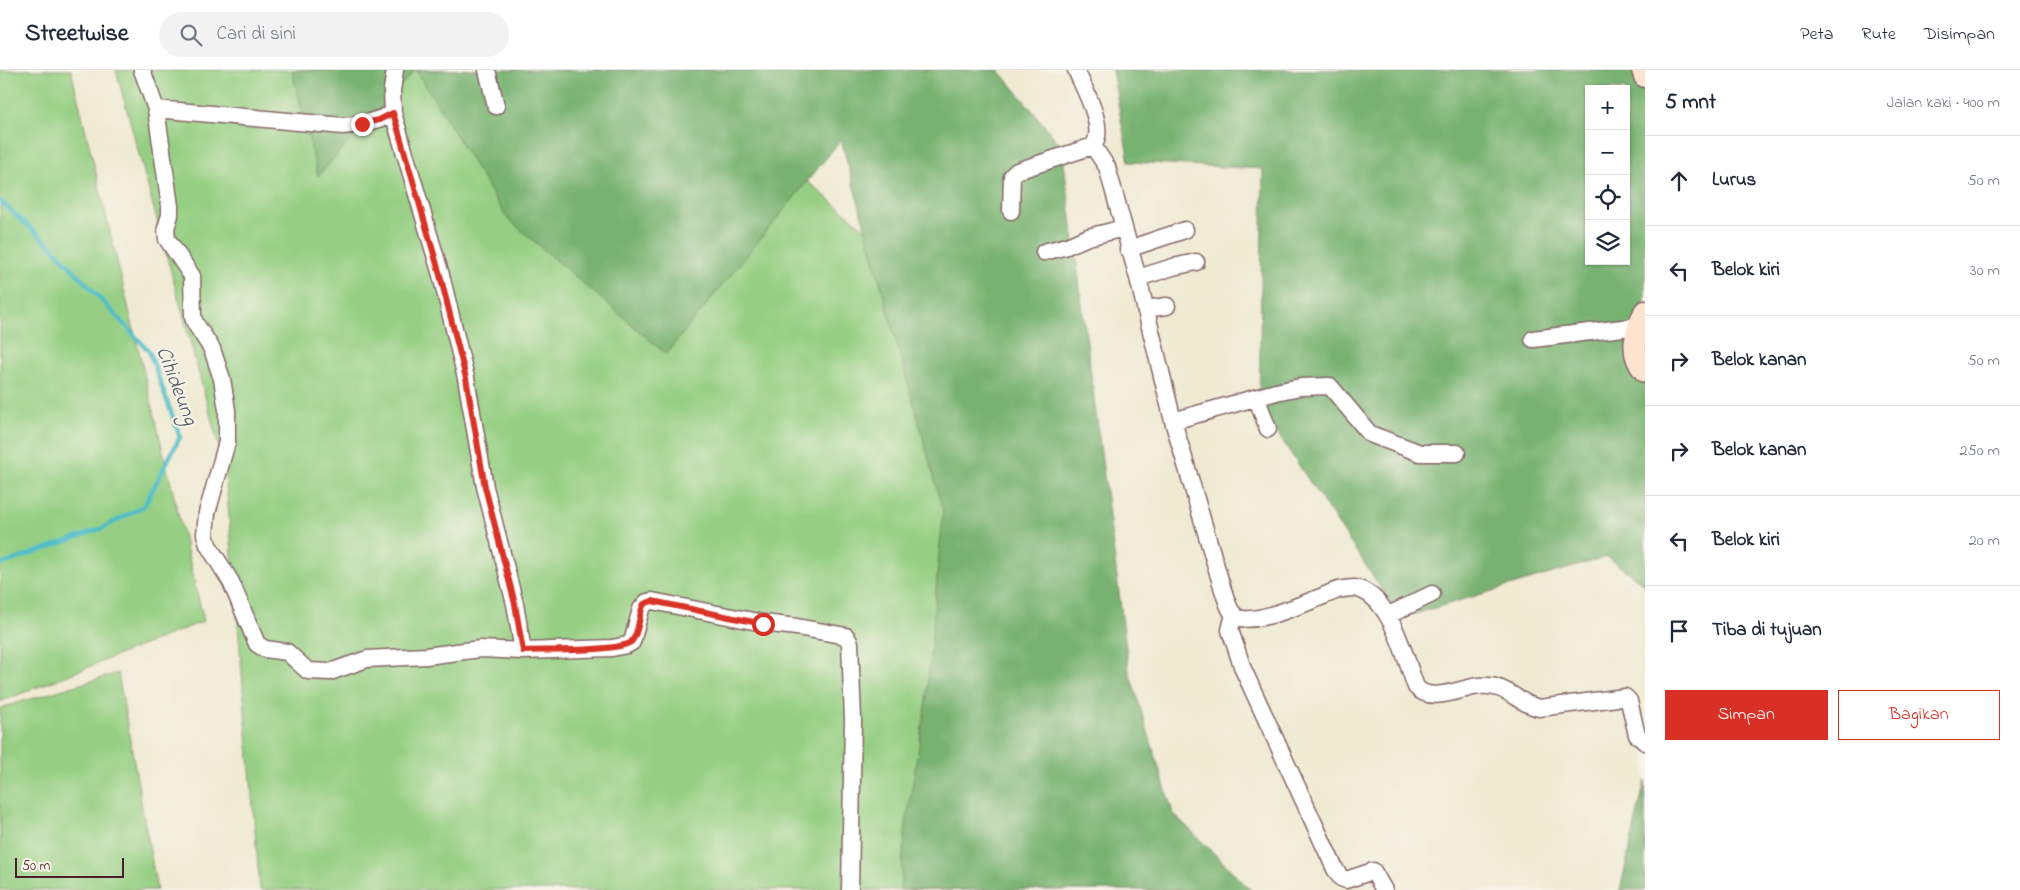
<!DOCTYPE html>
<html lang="id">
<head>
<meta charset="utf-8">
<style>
	body { margin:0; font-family:"Indie Flower",sans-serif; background:#f2f2f3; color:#1f2937 }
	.controls { position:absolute; right:15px; top:15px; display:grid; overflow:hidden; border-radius:0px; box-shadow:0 1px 4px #0004 }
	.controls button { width:45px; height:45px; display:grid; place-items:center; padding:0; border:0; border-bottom:1px solid #e0e1e3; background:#fff; color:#1f2937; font:25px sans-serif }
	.scale { position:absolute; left:15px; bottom:12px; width:109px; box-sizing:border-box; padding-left:5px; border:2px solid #4a1f2b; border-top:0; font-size:14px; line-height:18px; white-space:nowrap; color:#4a1f2b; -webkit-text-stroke:4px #f7f3e8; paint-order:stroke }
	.stop { position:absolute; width:15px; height:15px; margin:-11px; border:4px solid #d93025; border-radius:50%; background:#fff }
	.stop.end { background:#d93025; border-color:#fff; box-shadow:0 1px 5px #0008 }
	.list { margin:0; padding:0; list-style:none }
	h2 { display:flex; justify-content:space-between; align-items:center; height:65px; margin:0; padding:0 20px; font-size:21px }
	h2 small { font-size:16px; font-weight:400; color:#747a83 }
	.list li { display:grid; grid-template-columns:32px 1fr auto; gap:15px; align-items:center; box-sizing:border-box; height:90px; padding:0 20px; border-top:1px solid #e0e1e3 }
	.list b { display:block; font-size:19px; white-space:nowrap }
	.list em { font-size:16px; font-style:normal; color:#747a83 }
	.actions { display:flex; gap:10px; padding:15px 20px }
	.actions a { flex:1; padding:11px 0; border:1px solid #d93025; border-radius:0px; text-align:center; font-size:18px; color:#d93025 }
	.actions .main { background:#d93025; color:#fff }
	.icon { flex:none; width:28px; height:28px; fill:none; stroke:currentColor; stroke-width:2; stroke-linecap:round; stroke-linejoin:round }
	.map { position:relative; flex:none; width:1645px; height:820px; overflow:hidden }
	header { display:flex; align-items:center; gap:30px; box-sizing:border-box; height:70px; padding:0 25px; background:#fff; border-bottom:1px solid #e0e1e3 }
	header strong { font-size:24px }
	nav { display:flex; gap:28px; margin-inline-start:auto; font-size:18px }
	.search { width:350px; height:45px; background:#f2f2f3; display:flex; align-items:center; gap:12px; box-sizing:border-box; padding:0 18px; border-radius:28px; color:#747a83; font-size:19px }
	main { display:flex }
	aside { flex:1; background:#fff }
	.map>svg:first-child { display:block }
</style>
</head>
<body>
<header>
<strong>Streetwise</strong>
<div class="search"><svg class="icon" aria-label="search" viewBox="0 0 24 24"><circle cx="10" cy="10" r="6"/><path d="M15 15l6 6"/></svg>Cari di sini</div>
<nav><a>Peta</a><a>Rute</a><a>Disimpan</a></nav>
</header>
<main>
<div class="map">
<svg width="1645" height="820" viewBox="0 0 1645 820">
	<rect width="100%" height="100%" fill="#f7f3e8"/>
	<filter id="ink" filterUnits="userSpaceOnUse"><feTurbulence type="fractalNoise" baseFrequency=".02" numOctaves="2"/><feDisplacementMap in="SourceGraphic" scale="10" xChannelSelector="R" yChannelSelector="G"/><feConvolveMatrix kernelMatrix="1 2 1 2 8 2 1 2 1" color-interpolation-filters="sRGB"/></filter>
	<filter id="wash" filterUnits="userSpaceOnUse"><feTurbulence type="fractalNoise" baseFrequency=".0096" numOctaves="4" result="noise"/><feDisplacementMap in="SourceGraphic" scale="20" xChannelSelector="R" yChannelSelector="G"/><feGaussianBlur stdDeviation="1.12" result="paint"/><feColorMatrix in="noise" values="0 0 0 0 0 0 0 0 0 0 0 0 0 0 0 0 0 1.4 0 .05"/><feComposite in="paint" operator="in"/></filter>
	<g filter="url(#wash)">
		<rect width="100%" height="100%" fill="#f0ead3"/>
		<path fill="#96cf83" stroke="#707757" d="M0 0H71L204 551 0 632Z
			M116 0H496L713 34 1038 301 964 820H260L225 399Z
			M118 603 157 820H0V638Z"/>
		<path fill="#78b271" stroke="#61684e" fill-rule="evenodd" d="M292 0H415L318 106Z
			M416 0H999L1062 77 1129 601 1173 743 1251 820H900L906 754 926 633 943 441 841 70 666 284 507 148Z
			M1112 0H1645V515L1607 487 1401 548 1259 336 1263 99 1129 92ZM1589 19H1626V191H1589Z
			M1645 711V820H1620Z"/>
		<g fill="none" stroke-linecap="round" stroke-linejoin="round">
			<path stroke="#50bdca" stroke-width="4.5" d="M0 131 53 178 149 281 180 367 144 436 103 458 0 495"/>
		</g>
	</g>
	<g filter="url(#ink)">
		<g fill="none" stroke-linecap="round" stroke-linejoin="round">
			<defs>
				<path id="street" d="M142 0 156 39 170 136V145L166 158 167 169 192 206 193 247 195 253 212 279 222 309 227 340V372L207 443 205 464 208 475 231 512 257 574 265 579 287 582 308 601 330 602 367 589 426 586 480 579 523 581 612 578 627 575 632 572 641 539 647 532 652 531 763 553 797 557 846 566 850 573 853 650 850 820
					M395 0 392 20 393 43 441 205 466 308 485 417 515 534 523 581
					M487 0 496 36
					M1076 0C1084 19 1107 58 1093 76L1107 97 1138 208 1173 351 1223 520C1226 528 1228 539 1234 545 1250 560 1319 527 1338 520 1343 519 1348 518 1354 518 1390 523 1405 588 1416 617 1430 634 1461 618 1479 616 1507 613 1516 633 1539 638L1625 627 1629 631 1637 665 1645 672
					M156 39 343 56C361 55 376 52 393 43
					M1011 141 1012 106 1017 101 1093 76
					M1128 179 1185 160
					M1044 182 1067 176 1088 167 1124 158
					M1138 208 1173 197 1196 192
					M1145 239 1167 236
					M1533 269 1639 256
					M1257 329 1268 359
					M1173 351 1276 322 1300 317 1330 316 1370 364 1420 383H1457
					M1234 544 1230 560 1243 599 1335 799 1341 808 1346 810 1373 801 1384 820
					M1389 545 1432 524"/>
				<path id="secondary" d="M1643 0 1645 6
					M1645 242C1636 262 1629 283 1645 301"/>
			</defs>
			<use href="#street" stroke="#846666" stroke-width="19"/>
			<use href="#secondary" stroke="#846666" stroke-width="25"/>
			<use href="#street" stroke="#fff" stroke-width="16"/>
			<use href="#secondary" stroke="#fde4d1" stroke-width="22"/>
		</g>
	</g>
	<g fill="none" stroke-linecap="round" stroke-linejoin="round" filter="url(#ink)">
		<path stroke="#d93025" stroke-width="6" d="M362 54 379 50 393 43 397 56 440 205 466 308 485 417 515 534 523 581C541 580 624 582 632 571 640 561 638 545 644 534L652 531 763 554"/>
	</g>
	<g text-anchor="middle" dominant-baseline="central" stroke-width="4" stroke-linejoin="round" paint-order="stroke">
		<g font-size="21" font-style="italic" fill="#4c5663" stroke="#f7f3e8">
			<text transform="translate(176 316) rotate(69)">Cihideung</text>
		</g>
	</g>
</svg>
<div class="controls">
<button>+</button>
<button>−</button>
<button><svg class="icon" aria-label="locate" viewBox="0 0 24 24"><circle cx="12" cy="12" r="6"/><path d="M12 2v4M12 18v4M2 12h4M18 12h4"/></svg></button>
<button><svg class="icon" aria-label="layers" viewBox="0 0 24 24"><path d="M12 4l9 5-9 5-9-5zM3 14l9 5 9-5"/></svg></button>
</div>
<div class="scale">50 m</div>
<div class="stop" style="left:763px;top:554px"></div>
<div class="stop end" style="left:362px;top:54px"></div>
</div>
<aside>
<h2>5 mnt<small>Jalan kaki · 400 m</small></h2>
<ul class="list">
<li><svg class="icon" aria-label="ahead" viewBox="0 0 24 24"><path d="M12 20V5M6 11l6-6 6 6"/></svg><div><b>Lurus</b></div><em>50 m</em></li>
<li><svg class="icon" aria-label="left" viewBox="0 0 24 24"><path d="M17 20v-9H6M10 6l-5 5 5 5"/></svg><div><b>Belok kiri</b></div><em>30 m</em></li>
<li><svg class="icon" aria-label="right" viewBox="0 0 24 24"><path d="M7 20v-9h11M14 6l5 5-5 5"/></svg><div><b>Belok kanan</b></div><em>50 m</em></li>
<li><svg class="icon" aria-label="right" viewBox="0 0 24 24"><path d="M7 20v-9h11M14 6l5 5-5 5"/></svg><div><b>Belok kanan</b></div><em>250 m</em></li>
<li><svg class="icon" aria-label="left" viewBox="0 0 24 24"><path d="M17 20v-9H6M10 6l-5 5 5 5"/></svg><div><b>Belok kiri</b></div><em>20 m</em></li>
<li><svg class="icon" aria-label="arrive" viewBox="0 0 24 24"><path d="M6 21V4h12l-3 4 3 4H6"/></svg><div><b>Tiba di tujuan</b></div></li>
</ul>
<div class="actions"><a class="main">Simpan</a><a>Bagikan</a></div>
</aside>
</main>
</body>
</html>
